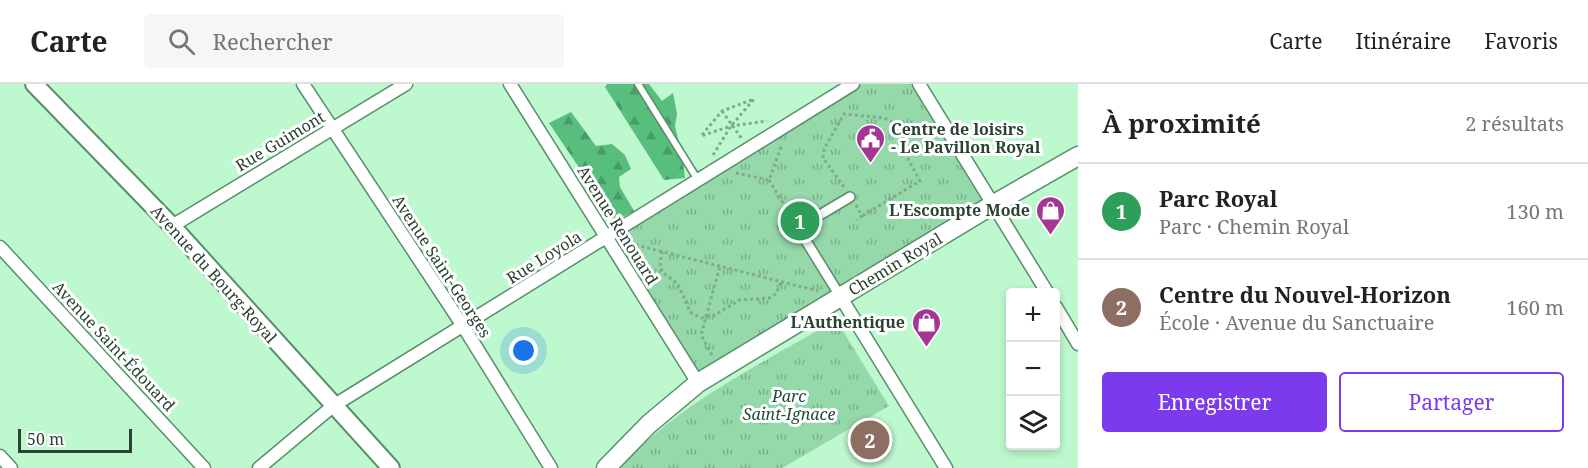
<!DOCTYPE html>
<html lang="fr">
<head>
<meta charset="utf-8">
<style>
	body { margin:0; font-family:"Noto Serif",serif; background:#f6f6f6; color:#222 }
	.controls { position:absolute; right:18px; bottom:18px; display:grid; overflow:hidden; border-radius:6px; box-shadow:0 3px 9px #0003 }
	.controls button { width:54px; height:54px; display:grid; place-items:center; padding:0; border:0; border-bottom:2px solid #e0e0e0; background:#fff; color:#222; font:30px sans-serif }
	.scale { position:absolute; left:18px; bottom:15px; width:114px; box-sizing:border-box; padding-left:6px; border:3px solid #2a4231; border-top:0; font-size:16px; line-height:21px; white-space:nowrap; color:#2a4231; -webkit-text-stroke:4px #fff; paint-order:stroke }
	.you { position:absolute; left:524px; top:267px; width:21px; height:21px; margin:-15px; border:4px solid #fff; border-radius:50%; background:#1a73e8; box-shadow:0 0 0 9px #1a73e833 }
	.badge { display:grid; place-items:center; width:39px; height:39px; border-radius:50%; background:#7c3aed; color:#fff; font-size:20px; font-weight:700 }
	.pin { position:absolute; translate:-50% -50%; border:3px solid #fff; box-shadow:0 2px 6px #0006 }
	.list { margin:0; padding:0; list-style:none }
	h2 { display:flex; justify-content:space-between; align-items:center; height:78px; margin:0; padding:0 24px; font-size:26px }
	h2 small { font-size:20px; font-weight:400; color:#767676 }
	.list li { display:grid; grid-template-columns:39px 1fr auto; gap:18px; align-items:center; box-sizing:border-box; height:96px; padding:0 24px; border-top:2px solid #e0e0e0 }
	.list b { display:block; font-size:22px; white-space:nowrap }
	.list p { margin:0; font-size:20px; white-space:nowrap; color:#767676 }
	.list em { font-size:20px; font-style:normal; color:#767676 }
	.actions { display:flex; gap:12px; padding:18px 24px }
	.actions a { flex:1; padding:14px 0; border:2px solid #7c3aed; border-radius:6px; text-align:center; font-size:21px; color:#7c3aed }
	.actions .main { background:#7c3aed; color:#fff }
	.icon { flex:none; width:33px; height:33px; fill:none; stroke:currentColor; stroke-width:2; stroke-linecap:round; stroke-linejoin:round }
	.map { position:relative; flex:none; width:1078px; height:384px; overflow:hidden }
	header { display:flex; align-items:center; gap:36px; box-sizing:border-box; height:84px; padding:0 30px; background:#fff; border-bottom:2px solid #e0e0e0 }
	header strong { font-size:28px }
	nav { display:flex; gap:33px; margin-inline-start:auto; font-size:21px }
	.search { width:420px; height:54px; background:#f6f6f6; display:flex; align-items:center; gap:15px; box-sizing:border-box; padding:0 21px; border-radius:6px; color:#767676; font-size:22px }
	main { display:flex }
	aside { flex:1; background:#fff }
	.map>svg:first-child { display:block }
</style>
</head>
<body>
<header>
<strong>Carte</strong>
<div class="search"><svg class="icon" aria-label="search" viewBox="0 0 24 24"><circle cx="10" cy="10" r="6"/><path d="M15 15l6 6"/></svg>Rechercher</div>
<nav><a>Carte</a><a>Itinéraire</a><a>Favoris</a></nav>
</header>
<main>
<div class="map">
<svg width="1078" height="384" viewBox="0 0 1078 384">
	<defs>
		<pattern id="forest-firs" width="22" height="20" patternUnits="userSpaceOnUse" patternTransform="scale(1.5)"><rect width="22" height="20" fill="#58be7e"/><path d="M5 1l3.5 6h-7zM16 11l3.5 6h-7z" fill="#499c68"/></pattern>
		<pattern id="park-tufts" width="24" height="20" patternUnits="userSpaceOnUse" patternTransform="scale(1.5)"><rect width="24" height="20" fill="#95d8a9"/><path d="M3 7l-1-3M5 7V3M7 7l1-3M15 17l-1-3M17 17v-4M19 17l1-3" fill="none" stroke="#7ab18a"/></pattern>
	</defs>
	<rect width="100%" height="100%" fill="#bdf8ce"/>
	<path fill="url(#forest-firs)" d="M607 0H649L662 17 673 9 677 30 675 42 682 71 685 94 664 96 605 3Z
		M571 28 596 62 612 60 625 71 631 85 619 93 620 103 634 127 615 137 549 39Z"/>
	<path fill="url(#park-tufts)" d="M853 0H919L994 120 698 299 607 153Z
		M838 239 889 322 782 384H620C677 321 757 282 829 240Z"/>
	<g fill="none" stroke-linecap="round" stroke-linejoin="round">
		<defs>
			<path id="service" d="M638 0 698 96"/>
			<path id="pedestrian" d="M840 212 798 144 850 113"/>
			<path id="minor" d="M303 0 463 242 551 384
				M510 0 698 299
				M919 0 1047 208
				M172 142 406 0
				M0 163 204 384
				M840 212 946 384
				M1056 223 1078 260
				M0 372 11 384
				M259 384 333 322 853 0"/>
			<path id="tertiary" d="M34 0 172 142 391 384"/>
			<path id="secondary" d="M606 384 649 340 698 299 994 120 1078 72"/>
		</defs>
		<use href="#service" stroke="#588f6a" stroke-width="9"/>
		<use href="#pedestrian" stroke="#588f6a" stroke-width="12"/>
		<use href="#minor" stroke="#588f6a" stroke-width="15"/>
		<use href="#tertiary" stroke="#588f6a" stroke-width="20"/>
		<use href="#secondary" stroke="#588f6a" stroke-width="21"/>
		<path stroke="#80ac8d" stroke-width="3" stroke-dasharray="3 3" stroke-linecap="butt" d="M722 27 742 55
			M713 71 731 42 754 15 722 27 701 52 731 42 767 37
			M736 89 769 96 782 60
			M769 96 792 134
			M844 103 823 74 824 65 844 30 884 34 891 37 896 43 901 62 920 97 862 132
			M856 121 862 132 857 136
			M624 158 818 207
			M662 167 660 180 662 188 678 200 690 228 701 234 713 232 740 216 769 214 776 210 781 198
			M712 271 701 251 720 182"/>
		<use href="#service" stroke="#fff" stroke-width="6"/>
		<use href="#pedestrian" stroke="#fff" stroke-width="9"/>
		<use href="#minor" stroke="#fff" stroke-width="12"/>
		<use href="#tertiary" stroke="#fff" stroke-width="16"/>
		<use href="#secondary" stroke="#fff" stroke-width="18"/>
	</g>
	<defs>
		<symbol id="civic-pin" viewBox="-11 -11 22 30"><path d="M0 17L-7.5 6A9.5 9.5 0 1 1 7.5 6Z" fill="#a43695" stroke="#fff"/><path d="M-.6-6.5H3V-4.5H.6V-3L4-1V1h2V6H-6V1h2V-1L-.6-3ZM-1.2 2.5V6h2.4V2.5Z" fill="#fff"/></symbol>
		<symbol id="shop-pin" viewBox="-11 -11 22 30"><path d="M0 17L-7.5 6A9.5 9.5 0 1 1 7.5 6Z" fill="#a43695" stroke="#fff"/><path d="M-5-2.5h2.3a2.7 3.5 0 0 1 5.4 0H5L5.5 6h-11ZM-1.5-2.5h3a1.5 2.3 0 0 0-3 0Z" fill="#fff"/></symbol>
	</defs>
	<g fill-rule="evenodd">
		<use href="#civic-pin" x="854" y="38" width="33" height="45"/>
		<use href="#shop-pin" x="1034" y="110" width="33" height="45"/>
		<use href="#shop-pin" x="910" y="222" width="33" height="45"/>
	</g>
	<g text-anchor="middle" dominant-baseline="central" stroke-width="6" stroke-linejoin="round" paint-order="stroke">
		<g font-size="16" font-weight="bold" fill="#2a4231" stroke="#fff" text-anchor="end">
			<text x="891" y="45" text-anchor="start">Centre de loisirs<tspan x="891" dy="18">- Le Pavillon Royal</tspan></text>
			<text x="1030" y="126">L'Escompte Mode</text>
			<text x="905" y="238">L'Authentique</text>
		</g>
		<g font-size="16" fill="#2a4231" stroke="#fff">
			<text transform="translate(280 57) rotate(-31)">Rue Guimont</text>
			<text transform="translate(618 141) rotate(58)">Avenue Renouard</text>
			<text transform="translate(544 173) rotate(-32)">Rue Loyola</text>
			<text transform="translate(895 180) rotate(-31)">Chemin Royal</text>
			<text transform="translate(442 182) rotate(57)">Avenue Saint-Georges</text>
			<text transform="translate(214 190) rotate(48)">Avenue du Bourg-Royal</text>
			<text transform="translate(114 262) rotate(47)">Avenue Saint-Édouard</text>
		</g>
		<g font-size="16" font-style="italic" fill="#214b30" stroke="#fff">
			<text x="789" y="312">Parc<tspan x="789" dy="18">Saint-Ignace</tspan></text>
		</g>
	</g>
</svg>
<div class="controls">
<button>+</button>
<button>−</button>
<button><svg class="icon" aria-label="layers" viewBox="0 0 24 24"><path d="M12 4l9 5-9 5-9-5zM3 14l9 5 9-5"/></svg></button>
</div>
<div class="scale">50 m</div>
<div class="you"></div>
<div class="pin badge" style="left:800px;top:137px;background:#2e9e5b">1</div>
<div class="pin badge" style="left:870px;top:356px;background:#8d6e63">2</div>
</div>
<aside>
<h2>À proximité<small>2 résultats</small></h2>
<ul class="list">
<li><span class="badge" style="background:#2e9e5b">1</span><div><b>Parc Royal</b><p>Parc · Chemin Royal</p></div><em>130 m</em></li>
<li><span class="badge" style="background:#8d6e63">2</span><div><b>Centre du Nouvel-Horizon</b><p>École · Avenue du Sanctuaire</p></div><em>160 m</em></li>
</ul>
<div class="actions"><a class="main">Enregistrer</a><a>Partager</a></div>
</aside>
</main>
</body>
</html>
